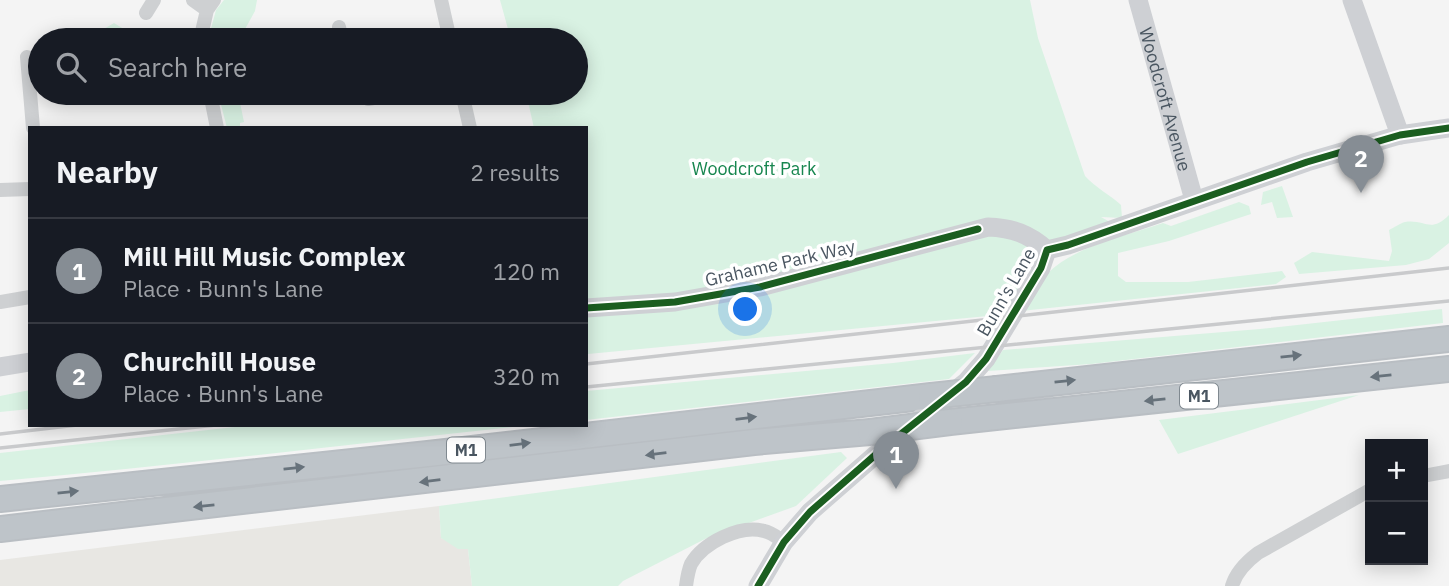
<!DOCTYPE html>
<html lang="en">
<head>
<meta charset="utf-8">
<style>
	body { margin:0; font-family:"IBM Plex Sans",sans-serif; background:#242831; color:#f1f3f6 }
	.controls { position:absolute; right:21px; bottom:21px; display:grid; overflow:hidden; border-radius:0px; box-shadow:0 4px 18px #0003 }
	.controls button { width:63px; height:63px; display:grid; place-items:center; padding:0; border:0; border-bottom:2px solid #363941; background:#171b24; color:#f1f3f6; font:35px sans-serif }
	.you { position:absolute; left:746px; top:310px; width:24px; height:24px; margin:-18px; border:5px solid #fff; border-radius:50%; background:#1a73e8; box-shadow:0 0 0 10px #1a73e833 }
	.badge { display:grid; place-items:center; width:46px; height:46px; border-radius:50%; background:#868d94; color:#fff; font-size:23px; font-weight:700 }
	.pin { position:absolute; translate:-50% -58px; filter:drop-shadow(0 2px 4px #0008) }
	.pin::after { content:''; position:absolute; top:37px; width:24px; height:21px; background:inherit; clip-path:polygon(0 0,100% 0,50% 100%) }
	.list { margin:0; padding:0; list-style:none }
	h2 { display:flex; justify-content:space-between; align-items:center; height:91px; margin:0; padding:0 28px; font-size:30px }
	h2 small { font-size:23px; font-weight:400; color:#9ea1a6 }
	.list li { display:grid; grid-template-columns:46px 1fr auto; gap:21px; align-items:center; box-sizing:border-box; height:105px; padding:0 28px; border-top:2px solid #363941 }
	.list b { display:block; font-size:26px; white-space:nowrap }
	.list p { margin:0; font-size:23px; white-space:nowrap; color:#9ea1a6 }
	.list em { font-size:23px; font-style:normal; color:#9ea1a6 }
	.icon { flex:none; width:38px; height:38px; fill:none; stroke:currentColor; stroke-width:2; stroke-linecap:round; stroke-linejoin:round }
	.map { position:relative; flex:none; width:1449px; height:586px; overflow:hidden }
	.search { position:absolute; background:#171b24; box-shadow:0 4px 18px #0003; left:28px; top:28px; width:560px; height:77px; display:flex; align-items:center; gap:18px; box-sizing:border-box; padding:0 24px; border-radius:38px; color:#9ea1a6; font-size:26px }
	.panel { position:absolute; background:#171b24; box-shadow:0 4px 18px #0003; left:28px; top:126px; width:560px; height:301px; border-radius:0px }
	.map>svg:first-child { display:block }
</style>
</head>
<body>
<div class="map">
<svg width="1449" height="586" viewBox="0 0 1449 586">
	<rect width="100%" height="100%" fill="#f4f4f4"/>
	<path fill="#e8e7e3" d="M439 506 441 538 468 549 472 586H0V560Z"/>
	<path fill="#d9f2e3" d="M224 0H257L255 11 239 40H208L216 10Z
		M500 0H1030L1038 38 1085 176C1096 188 1109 194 1121 205L1122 218 1101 217 1119 227 1047 250 1009 314 588 354 586 350V128H534L526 93H576V40H511Z
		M114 23 142 40H85Z
		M218 93H238L244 122 240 123V128H227Z
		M1282 186 1293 217 1277 218 1272 202 1261 205 1263 192Z
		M1239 202 1249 206 1251 214 1169 241 1118 253V276L1126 282H1188L1282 271 1286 277 1276 284 1021 311C1029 299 1038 282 1049 272 1076 246 1128 235 1163 223L1171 226Z
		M1449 215V243L1429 259 1406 265 1299 274 1294 263 1312 252 1389 261 1392 251 1389 230C1394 228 1400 223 1405 222 1426 219 1430 234 1449 215Z
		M1442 309 1443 323 1091 364 988 371 1003 350 1260 329Z
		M975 353 949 379 586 420V391L893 363Z
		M30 390V409L0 412V396Z
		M1359 395 1178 454 1159 420Z
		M253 425H532C355 444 178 465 0 481V453Z
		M841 452 847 458 796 506 705 539 623 581 618 586H472L468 549H458L441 538 439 506Z"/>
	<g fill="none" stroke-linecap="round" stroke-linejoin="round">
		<defs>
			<path id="highway" d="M997 389 1449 339
				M950 422 1449 369
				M0 499 428 454 931 396
				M0 529 754 442 870 432"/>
		</defs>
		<use href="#highway" stroke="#b9bec3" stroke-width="28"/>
		<path stroke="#ced0d2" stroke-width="14" d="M193 0 207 10
			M441 0 450 40
			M146 13 154 0
			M339 27 342 40
			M200 40 207 10 214 0
			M27 57 33 128
			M210 93 217 128
			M361 93 368 99 401 93
			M462 93 470 128
			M0 190 30 189
			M0 302 30 297
			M1423 476 1449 471
			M686 586C687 579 688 571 691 564 703 543 740 524 764 531 771 532 778 538 784 542
			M1232 586C1236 572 1246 562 1258 553L1370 490"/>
		<g stroke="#ced0d4" stroke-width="19">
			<path id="s1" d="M1138 0 1194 200"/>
			<path d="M1352 0 1400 135"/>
			<path d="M1047 250 1068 245 1307 162 1400 135 1449 128"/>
			<path d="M586 308 675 302 760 287 988 227C1013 228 1029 234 1047 250"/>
			<path d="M0 367 30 362"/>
			<path d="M758 586 784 542 810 512 881 450 966 382 986 359 1041 268 1047 250"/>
		</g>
		<use href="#highway" stroke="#bec4c9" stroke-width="24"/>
		<path stroke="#c9cacc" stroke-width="3.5" d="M586 364 1449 268
			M586 387 1449 301
			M0 434 77 425
			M0 448 216 425"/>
		<defs>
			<path id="highway-bridge" d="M931 396 997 389
				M870 432 950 422"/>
		</defs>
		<use href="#highway-bridge" stroke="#b9bec3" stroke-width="28" stroke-linecap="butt"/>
		<use href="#highway-bridge" stroke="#bec4c9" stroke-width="24"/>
		<defs>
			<path id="cycleway" d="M586 308 675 302 760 287 978 229
				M758 586 784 542 810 512 881 450 966 382 986 359 1041 268 1047 250 1068 245 1307 162 1400 135 1449 128"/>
		</defs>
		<use href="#cycleway" stroke="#fff" stroke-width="11"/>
		<use href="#cycleway" stroke="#1b5e20" stroke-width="7"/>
	</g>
	<defs><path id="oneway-solid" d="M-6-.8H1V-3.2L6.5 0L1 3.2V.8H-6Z" transform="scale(1.75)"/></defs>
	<g fill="#67727b">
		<use href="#oneway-solid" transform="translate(1291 356) rotate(-6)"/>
		<use href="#oneway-solid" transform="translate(1381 376) rotate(174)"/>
		<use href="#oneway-solid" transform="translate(1065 381) rotate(-6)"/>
		<use href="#oneway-solid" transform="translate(1155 400) rotate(174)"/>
		<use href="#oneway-solid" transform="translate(746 418) rotate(-7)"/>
		<use href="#oneway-solid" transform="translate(520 444) rotate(-7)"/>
		<use href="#oneway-solid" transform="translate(656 454) rotate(173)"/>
		<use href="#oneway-solid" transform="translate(294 468) rotate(-6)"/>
		<use href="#oneway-solid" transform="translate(430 481) rotate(173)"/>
		<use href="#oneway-solid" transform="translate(68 492) rotate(-6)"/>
		<use href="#oneway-solid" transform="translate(204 506) rotate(174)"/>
	</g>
	<g text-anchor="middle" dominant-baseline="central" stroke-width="7" stroke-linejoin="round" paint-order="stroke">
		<g fill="#fff" stroke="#808990" stroke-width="2">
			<rect x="1180" y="383.5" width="38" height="25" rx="5"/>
			<rect x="447" y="437.5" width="38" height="25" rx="5"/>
		</g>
		<g font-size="16" font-weight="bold" fill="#4a5661">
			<text x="1199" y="396">M1</text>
			<text x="466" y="450">M1</text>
		</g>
		<g font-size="18" fill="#4a5661" stroke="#fff">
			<text stroke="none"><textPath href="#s1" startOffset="103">Woodcroft Avenue</textPath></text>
			<text transform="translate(780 263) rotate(-13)">Grahame Park Way</text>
			<text transform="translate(1006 292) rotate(-60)">Bunn's Lane</text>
		</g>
		<g font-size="18" fill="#17864f" stroke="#fff">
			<text x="754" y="168">Woodcroft Park</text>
		</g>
	</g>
</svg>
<div class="controls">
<button>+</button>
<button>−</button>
</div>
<div class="you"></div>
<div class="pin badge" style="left:896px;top:489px">1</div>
<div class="pin badge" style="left:1361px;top:193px">2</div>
<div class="search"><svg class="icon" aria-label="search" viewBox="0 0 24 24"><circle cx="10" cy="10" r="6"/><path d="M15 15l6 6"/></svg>Search here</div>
<section class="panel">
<h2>Nearby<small>2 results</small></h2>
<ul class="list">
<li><span class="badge">1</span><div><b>Mill Hill Music Complex</b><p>Place · Bunn's Lane</p></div><em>120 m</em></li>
<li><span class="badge">2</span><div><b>Churchill House</b><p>Place · Bunn's Lane</p></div><em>320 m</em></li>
</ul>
</section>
</div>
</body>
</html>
